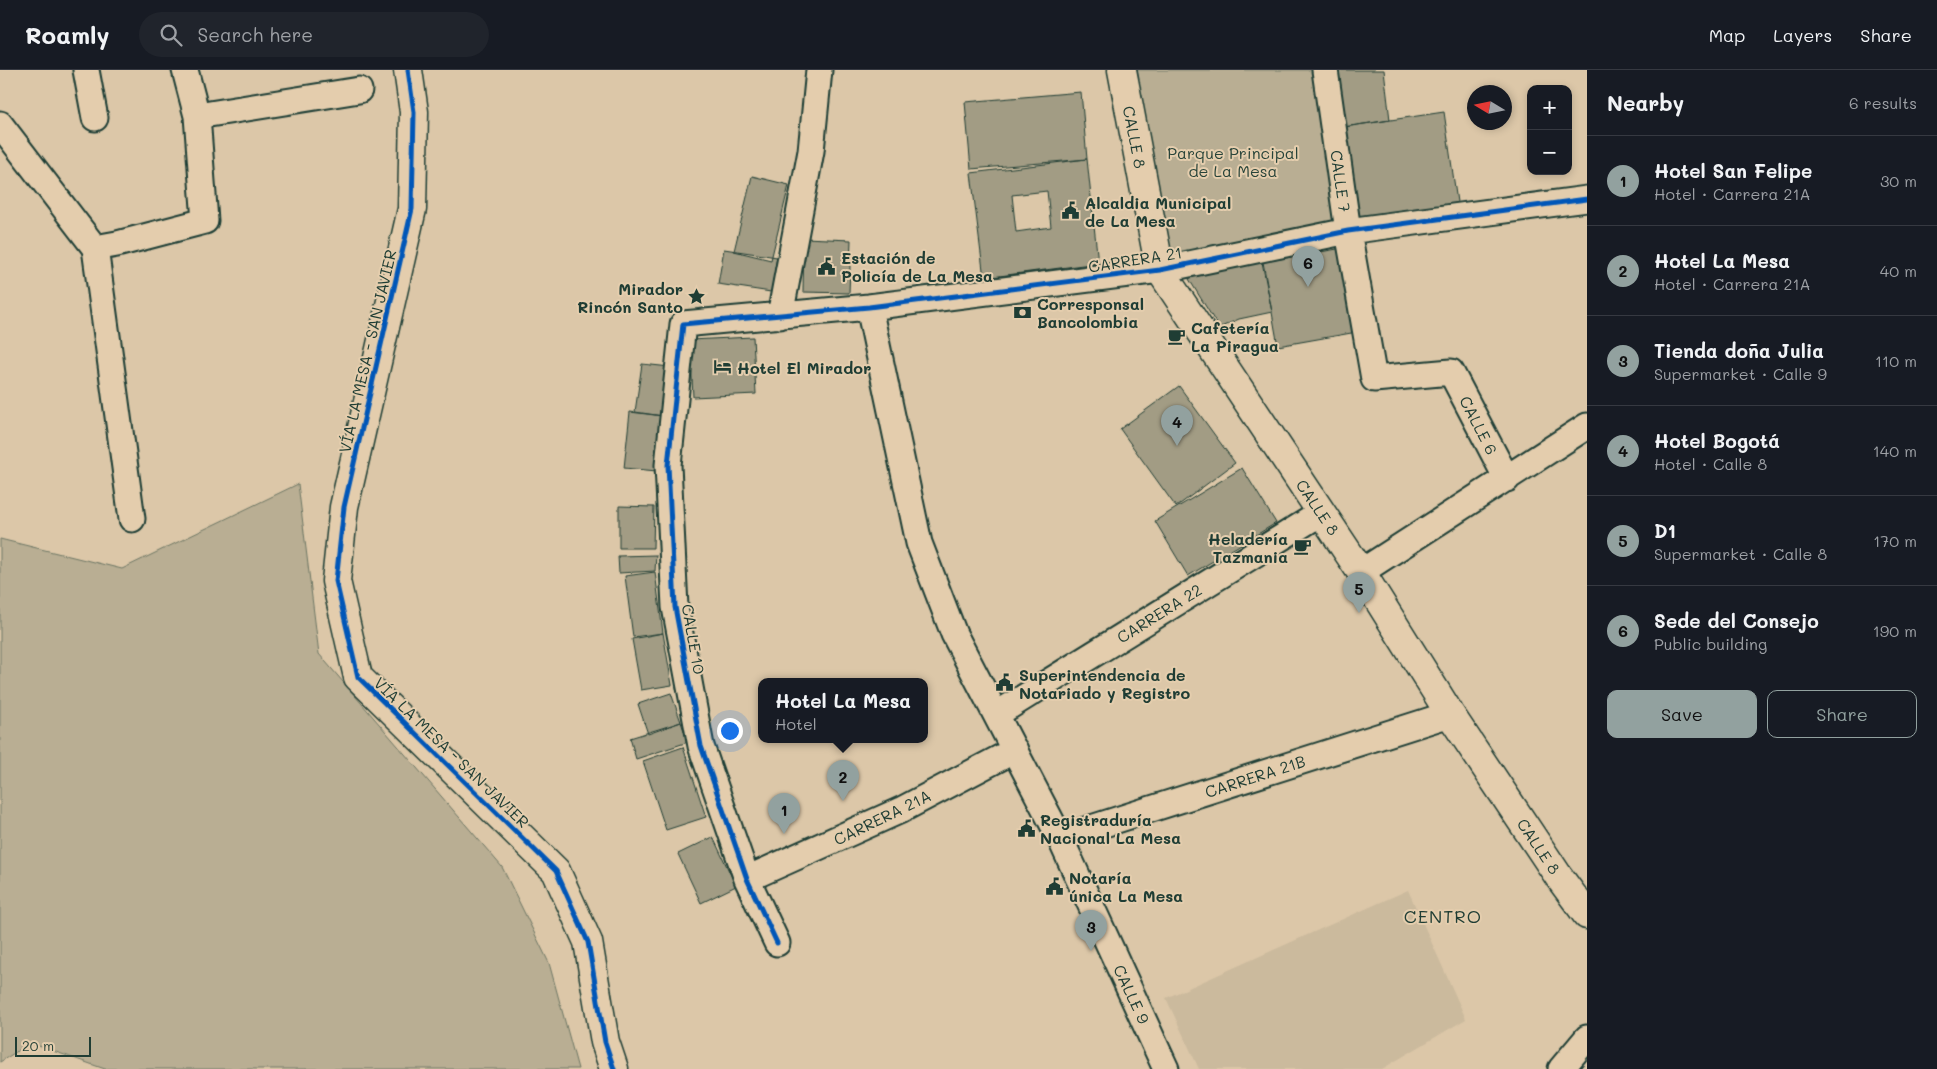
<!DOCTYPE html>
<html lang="en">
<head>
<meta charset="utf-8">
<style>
	body { margin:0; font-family:Mali,sans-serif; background:#20242c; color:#f1f3f6 }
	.controls { position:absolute; right:15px; top:15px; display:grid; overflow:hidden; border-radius:10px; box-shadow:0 2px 8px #0003 }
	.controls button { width:45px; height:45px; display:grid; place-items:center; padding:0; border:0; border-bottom:1px solid #363941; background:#171b24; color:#f1f3f6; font:25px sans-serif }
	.compass { position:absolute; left:1467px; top:15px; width:45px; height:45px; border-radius:50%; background:#171b24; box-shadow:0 2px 8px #0003; rotate:280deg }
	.scale { position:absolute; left:15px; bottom:12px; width:76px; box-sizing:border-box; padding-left:5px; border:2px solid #1f3d34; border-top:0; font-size:14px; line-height:18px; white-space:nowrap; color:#1f3d34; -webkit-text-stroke:4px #e4cdad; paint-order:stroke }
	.you { position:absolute; left:729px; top:660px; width:18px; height:18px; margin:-12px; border:4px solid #fff; border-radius:50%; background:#1a73e8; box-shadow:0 0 0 8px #1a73e833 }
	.badge { display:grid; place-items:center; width:32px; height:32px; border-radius:50%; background:#92a19f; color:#111; font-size:16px; font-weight:700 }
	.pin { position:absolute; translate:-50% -41px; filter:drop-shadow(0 1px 2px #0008) }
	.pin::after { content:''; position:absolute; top:26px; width:18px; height:15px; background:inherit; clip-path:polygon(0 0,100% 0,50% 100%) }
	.popup { position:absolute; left:758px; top:608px; width:170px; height:65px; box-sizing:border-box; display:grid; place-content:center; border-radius:10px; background:#171b24; filter:drop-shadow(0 1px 4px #0005); font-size:16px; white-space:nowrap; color:#9ea1a6 }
	.popup b { font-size:19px; color:#f1f3f6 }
	.popup::after { content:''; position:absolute; left:50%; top:100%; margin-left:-10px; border:10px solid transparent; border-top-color:#171b24 }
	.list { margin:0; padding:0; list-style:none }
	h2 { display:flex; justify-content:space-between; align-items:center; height:65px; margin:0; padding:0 20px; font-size:21px }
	h2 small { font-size:16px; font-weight:400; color:#9ea1a6 }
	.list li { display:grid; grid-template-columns:32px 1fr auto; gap:15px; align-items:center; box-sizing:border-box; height:90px; padding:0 20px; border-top:1px solid #363941 }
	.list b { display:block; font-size:19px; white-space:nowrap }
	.list p { margin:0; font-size:16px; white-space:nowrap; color:#9ea1a6 }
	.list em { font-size:16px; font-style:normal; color:#9ea1a6 }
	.actions { display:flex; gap:10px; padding:15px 20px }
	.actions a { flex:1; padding:11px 0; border:1px solid #92a19f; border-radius:10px; text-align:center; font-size:18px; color:#92a19f }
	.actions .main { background:#92a19f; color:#111 }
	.icon { flex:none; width:28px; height:28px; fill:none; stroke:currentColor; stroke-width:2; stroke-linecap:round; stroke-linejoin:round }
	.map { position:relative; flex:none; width:1587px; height:999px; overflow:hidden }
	header { display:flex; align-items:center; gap:30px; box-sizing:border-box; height:70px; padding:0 25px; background:#171b24; border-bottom:1px solid #363941 }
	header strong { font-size:24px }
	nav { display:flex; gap:28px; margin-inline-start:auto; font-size:18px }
	.search { width:350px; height:45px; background:#20242c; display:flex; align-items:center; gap:12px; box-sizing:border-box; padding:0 18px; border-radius:28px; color:#9ea1a6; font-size:19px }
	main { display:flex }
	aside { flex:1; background:#171b24 }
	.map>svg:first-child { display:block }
</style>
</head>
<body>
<header>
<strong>Roamly</strong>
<div class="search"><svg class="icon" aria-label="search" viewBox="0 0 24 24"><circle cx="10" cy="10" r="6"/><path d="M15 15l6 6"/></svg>Search here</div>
<nav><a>Map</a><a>Layers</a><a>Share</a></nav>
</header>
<main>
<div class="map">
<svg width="1587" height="999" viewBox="0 0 1587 999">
	<rect width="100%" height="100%" fill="#dcc7a8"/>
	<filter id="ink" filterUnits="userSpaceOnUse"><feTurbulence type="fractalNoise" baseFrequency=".02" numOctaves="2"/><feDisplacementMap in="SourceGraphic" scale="10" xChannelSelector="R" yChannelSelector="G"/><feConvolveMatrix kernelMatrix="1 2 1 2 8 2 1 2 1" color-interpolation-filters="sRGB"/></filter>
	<g filter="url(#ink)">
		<path fill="#cbba9d" d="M1408 820 1466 949 1382 999H1199L1166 928Z"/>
		<path fill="#b9ae93" stroke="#6c7664" d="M1122 0H1325L1348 161 1160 200Z
			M298 414 319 584 502 797 549 893 578 999H105L30 973 0 992V469L122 499Z"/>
		<path fill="#a29c84" stroke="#1f3d34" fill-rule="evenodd" d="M1337 0H1384L1390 50 1344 57Z
			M1081 22 1087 89 971 99 965 32Z
			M1444 42 1458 139 1358 154 1344 57Z
			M1087 89 1098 193 984 208 971 103ZM1047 121 1051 157 1016 162 1012 125Z
			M752 106 789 115 771 190 734 181Z
			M804 168 851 170 849 223 803 222Z
			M1343 178 1357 262 1278 276 1263 192Z
			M724 179 777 187 771 222 718 214Z
			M1262 192 1272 242 1239 249 1219 258 1189 209 1202 200H1223Z
			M753 267 756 324 693 327 690 270Z
			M642 294 670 297 663 346 635 342Z
			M1179 316 1235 393 1176 437 1120 359Z
			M630 342 663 346 657 401 624 398Z
			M1242 398 1276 453 1188 506 1155 451Z
			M619 436 654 437 653 478H619Z
			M656 485 655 501 619 503 618 486Z
			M655 502 663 563 633 567 625 506Z
			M663 563 672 615 641 620 632 569Z
			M671 623 681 652 648 664 638 634Z
			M681 652 688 672 636 689 630 668Z
			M683 677 706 747 666 760 643 691Z
			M713 767 736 816 701 833 678 784Z"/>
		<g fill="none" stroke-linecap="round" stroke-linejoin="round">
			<defs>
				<path id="street" d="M86 0 95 48
					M1325 0 1348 161 1374 309 1451 302 1507 409
					M197 46 359 20
					M0 54 95 178 132 449
					M95 178 117 174 205 151 197 46 185 0
					M869 237 919 473 954 564 1060 768 1166 999
					M780 246 811 81 819 0
					M1361 502 1587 356
					M997 644 1321 443
					M1060 768 1450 644
					M747 809 901 740 1015 680
					M777 873 747 809 701 676 675 537 668 395 683 254 869 237 1160 200 1348 161 1587 129
					M1561 999 1587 968"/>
				<path id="secondary" d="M408 0 414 42 412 139 344 437 336 511 358 607 556 801 588 872 605 972 614 999
					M1122 0 1160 200 1361 502 1450 644 1559 807 1587 845"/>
			</defs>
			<use href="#street" stroke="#1f3d34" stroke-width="29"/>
			<use href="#secondary" stroke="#1f3d34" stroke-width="31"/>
			<use href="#street" stroke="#e4cdad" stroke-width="25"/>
			<use href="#secondary" stroke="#e4cdad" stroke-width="28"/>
			<defs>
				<path id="cycleway" d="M408 0 414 42 412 139 344 437 336 511 358 607 556 801 588 872 605 972 614 999
					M777 873 747 809 701 676 675 537 668 395 683 254 869 237 1160 200 1348 161 1587 129"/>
			</defs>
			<use href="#cycleway" stroke="#e4cdad" stroke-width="8"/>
			<use href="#cycleway" stroke="#0057b8" stroke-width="5"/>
		</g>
	</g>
	<defs>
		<symbol id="civic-bare" viewBox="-9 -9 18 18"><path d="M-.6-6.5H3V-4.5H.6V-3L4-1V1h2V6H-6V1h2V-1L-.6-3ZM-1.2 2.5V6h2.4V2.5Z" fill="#1f3d34" stroke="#e4cdad" stroke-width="2.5" paint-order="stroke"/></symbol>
		<symbol id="sight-bare" viewBox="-9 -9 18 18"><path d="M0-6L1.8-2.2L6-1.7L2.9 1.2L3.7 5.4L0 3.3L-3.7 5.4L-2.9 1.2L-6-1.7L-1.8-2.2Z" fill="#1f3d34" stroke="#e4cdad" stroke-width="2.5" paint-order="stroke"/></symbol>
		<symbol id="bank-bare" viewBox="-9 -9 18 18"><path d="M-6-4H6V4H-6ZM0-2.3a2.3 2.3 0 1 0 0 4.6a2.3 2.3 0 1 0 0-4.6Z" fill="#1f3d34" stroke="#e4cdad" stroke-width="2.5" paint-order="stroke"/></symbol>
		<symbol id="cafe-bare" viewBox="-9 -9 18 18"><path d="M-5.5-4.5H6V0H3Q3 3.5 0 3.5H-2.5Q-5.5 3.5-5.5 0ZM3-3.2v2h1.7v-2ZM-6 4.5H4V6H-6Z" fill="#1f3d34" stroke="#e4cdad" stroke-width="2.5" paint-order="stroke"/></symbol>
		<symbol id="hotel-bare" viewBox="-9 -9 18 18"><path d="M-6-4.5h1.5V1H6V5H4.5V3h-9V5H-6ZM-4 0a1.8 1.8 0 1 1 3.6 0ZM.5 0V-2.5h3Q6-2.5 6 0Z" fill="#1f3d34" stroke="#e4cdad" stroke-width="2.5" paint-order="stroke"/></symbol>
	</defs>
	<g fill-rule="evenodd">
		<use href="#civic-bare" x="1058" y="128" width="25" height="25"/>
		<use href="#civic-bare" x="814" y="184" width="25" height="25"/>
		<use href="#sight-bare" x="684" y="214" width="25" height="25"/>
		<use href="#bank-bare" x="1010" y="230" width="25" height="25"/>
		<use href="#cafe-bare" x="1164" y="254" width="25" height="25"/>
		<use href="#hotel-bare" x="710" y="284" width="25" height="25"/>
		<use href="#cafe-bare" x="1290" y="464" width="25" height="25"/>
		<use href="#civic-bare" x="992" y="600" width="25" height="25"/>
		<use href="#civic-bare" x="1014" y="746" width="25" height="25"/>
		<use href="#civic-bare" x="1042" y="804" width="25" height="25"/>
	</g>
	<g text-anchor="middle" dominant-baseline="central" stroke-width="4" stroke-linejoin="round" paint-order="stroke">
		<g font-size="16" fill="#1f3d34" stroke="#e4cdad">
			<text transform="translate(1135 67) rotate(79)">CALLE 8</text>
			<text transform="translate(1341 111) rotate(82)">CALLE 7</text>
			<text transform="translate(1135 189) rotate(-9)">CARRERA 21</text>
			<text transform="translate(367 281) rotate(-77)">VÍA LA MESA - SAN JAVIER</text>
			<text transform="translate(1479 355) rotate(63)">CALLE 6</text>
			<text transform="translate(1318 437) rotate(56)">CALLE 8</text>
			<text transform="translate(1159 543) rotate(-32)">CARRERA 22</text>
			<text transform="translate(694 569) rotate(80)">CALLE 10</text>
			<text transform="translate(452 682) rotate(44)">VÍA LA MESA - SAN JAVIER</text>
			<text transform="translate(1255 706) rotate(-18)">CARRERA 21B</text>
			<text transform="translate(882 747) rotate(-26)">CARRERA 21A</text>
			<text transform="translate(1539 776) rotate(56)">CALLE 8</text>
			<text transform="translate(1132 924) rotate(65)">CALLE 9</text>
		</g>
		<g font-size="16" fill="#274339" stroke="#e4cdad">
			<text x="1233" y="82">Parque Principal<tspan x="1233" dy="18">de La Mesa</tspan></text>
		</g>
		<g font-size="16" font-weight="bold" fill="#1f3d34" stroke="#e4cdad" text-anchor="start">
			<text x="1085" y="132">Alcaldia Municipal<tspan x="1085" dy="18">de La Mesa</tspan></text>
			<text x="841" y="187">Estación de<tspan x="841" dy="18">Policía de La Mesa</tspan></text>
			<text x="683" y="218" text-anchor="end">Mirador<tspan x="683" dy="18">Rincón Santo</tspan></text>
			<text x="1037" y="233">Corresponsal<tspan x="1037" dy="18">Bancolombia</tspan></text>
			<text x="1191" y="257">Cafetería<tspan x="1191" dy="18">La Piragua</tspan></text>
			<text x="737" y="297">Hotel El Mirador</text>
			<text x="1288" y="468" text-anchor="end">Heladería<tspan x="1288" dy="18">Tazmania</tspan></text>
			<text x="1019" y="604">Superintendencia de<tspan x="1019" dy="18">Notariado y Registro</tspan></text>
			<text x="1040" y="749">Registraduría<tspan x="1040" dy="18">Nacional La Mesa</tspan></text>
			<text x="1069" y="807">Notaría<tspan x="1069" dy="18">única La Mesa</tspan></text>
		</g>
		<g font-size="18" letter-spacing="1" fill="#1f3d34" stroke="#e4cdad">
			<text x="1443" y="846">CENTRO</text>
		</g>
	</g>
</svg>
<div class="controls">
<button>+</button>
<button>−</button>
</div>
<svg class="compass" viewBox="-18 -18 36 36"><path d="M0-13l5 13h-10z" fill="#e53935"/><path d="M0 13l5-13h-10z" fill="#9ea1a6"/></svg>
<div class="scale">20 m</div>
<div class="you"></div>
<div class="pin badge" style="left:784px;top:764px">1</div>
<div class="pin badge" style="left:843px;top:731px">2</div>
<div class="popup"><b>Hotel La Mesa</b>Hotel</div>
<div class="pin badge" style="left:1091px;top:881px">3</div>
<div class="pin badge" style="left:1177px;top:376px">4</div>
<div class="pin badge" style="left:1359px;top:543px">5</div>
<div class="pin badge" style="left:1308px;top:217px">6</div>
</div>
<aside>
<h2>Nearby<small>6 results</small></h2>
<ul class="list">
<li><span class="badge">1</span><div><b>Hotel San Felipe</b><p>Hotel · Carrera 21A</p></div><em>30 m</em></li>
<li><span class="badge">2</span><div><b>Hotel La Mesa</b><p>Hotel · Carrera 21A</p></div><em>40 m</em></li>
<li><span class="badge">3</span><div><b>Tienda doña Julia</b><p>Supermarket · Calle 9</p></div><em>110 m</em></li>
<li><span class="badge">4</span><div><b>Hotel Bogotá</b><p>Hotel · Calle 8</p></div><em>140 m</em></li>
<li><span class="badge">5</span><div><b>D1</b><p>Supermarket · Calle 8</p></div><em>170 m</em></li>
<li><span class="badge">6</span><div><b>Sede del Consejo</b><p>Public building</p></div><em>190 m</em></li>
</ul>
<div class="actions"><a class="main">Save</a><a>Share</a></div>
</aside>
</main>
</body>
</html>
